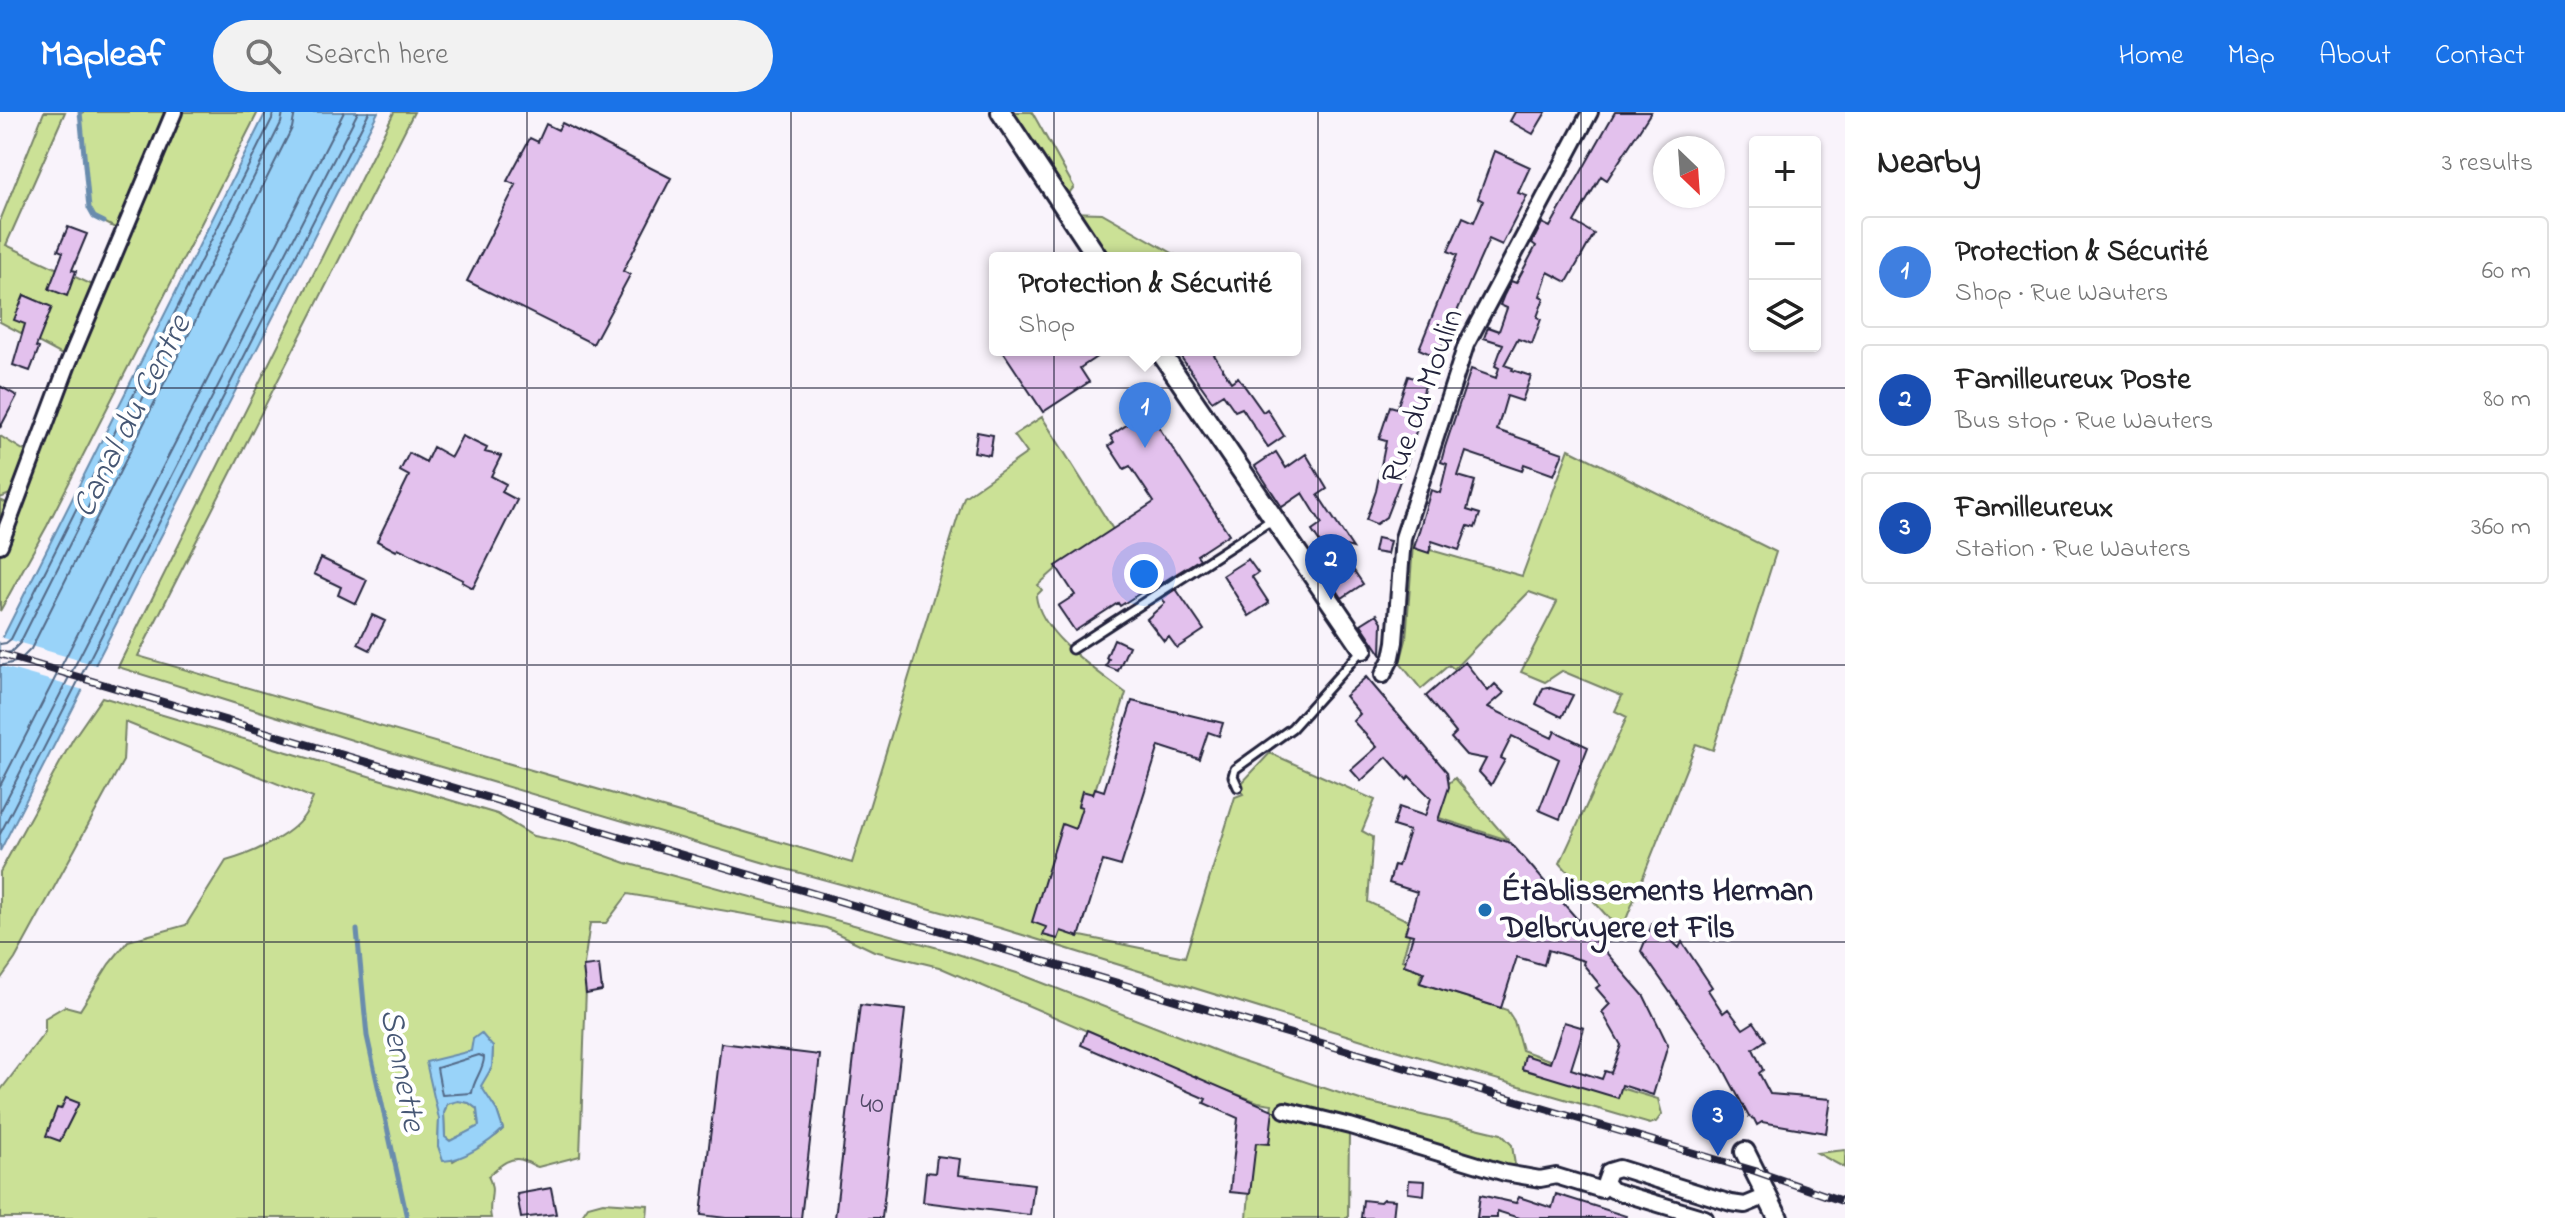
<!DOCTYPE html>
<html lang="en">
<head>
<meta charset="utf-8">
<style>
	body { margin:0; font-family:"Indie Flower",sans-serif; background:#f2f2f2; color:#222 }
	.controls { position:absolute; right:24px; top:24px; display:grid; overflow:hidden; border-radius:8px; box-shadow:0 2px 6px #0004 }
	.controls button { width:72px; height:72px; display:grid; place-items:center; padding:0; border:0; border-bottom:2px solid #e0e0e0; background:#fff; color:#222; font:40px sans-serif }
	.compass { position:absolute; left:1653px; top:24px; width:72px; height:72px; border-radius:50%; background:#fff; box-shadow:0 2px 6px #0004; rotate:155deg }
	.you { position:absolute; left:1144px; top:462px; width:28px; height:28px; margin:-20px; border:6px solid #fff; border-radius:50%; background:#1a73e8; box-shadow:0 0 0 12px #1a73e833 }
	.badge { display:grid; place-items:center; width:52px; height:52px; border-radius:50%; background:#1a73e8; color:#fff; font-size:26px; font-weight:700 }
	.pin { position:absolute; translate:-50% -66px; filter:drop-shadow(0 2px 4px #0008) }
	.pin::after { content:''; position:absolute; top:42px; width:28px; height:24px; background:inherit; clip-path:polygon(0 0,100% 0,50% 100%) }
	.popup { position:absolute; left:989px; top:140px; width:312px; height:104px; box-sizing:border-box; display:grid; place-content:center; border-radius:8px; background:#fff; filter:drop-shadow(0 2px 6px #0005); font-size:26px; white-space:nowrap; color:#767676 }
	.popup b { font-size:30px; color:#222 }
	.popup::after { content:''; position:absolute; left:50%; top:100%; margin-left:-16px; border:16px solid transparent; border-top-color:#fff }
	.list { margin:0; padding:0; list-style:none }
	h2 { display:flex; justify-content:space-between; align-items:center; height:104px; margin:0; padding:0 32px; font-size:34px }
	h2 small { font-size:26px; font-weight:400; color:#767676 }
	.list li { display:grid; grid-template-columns:52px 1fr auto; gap:24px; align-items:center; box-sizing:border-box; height:112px; margin:0 16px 16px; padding:0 16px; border:2px solid #e0e0e0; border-radius:8px }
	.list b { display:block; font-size:30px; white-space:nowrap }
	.list p { margin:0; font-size:26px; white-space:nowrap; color:#767676 }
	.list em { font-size:26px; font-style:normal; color:#767676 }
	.icon { flex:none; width:44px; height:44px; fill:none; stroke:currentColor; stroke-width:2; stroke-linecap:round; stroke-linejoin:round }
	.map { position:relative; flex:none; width:1845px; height:1106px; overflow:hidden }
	header { display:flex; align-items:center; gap:48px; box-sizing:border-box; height:112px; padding:0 40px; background:#1a73e8; color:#fff }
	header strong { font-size:38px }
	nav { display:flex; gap:44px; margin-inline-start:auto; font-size:28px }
	.search { width:560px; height:72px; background:#f2f2f2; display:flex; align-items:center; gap:20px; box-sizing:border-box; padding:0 28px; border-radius:44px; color:#767676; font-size:30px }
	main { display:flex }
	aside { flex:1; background:#fff }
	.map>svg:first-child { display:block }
</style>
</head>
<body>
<header>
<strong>Mapleaf</strong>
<div class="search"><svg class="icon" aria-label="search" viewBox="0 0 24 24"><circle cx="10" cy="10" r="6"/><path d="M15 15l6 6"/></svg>Search here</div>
<nav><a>Home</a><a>Map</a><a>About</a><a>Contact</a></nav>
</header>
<main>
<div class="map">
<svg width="1845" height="1106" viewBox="0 0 1845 1106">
	<rect width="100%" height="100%" fill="#f9f3fb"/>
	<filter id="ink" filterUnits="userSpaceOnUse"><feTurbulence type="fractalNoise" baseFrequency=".0125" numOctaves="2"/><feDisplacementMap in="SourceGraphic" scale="16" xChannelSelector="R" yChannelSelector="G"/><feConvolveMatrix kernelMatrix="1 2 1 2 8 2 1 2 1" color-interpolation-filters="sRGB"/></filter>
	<g filter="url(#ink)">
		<path fill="#cbe196" stroke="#768268" stroke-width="2" fill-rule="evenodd" d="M44 0H65L6 133 99 176 123 120 94 105 89 96 80 0H258L47 414 0 499V388L9 392 20 378 0 386V324L33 344 70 247 0 210V109Z
			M394 0H414L138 544 852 751 964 385 1027 341 1014 323 1042 305 1114 419 1056 457 1038 473 1042 478 1036 484C1040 522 1097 559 1126 581L1082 719 1034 810 1081 824 1185 845 1235 685 1243 682 1238 675 1270 641 1375 688 1362 719 1373 725 1368 790 1413 811 1402 848 1423 855 1419 870 1507 898 1514 909 1522 938 1569 955 1575 961 1591 967 1658 987 1662 1002 1656 1010 1650 1012 1372 931 1000 816 775 754 397 642 118 555Z
			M1001 0H1032L1074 75 1061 91Z
			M1067 100 1102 101 1181 146H1098Z
			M1569 337 1776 440 1713 638 1696 632 1621 820 1560 751 1627 605 1615 599 1622 584 1562 559 1545 570 1521 560 1557 490 1529 480 1454 557 1449 553 1421 577 1400 551 1406 528 1413 433 1522 464Z
			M102 585 497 702 533 724 573 732 626 751 942 837 1020 862 1232 945 1363 989 1501 1022 1512 1033 1515 1053 1505 1061 1349 1021 1348 1106H1247L1254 1018 1268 1020 1272 992 1258 990 1212 973 939 855 874 839 826 816 628 782 606 811H590L584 852 586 876 580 1044 538 1055C533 1054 530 1051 525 1049 511 1042 498 1055 488 1064 497 1080 487 1090 491 1106H0V979L45 920V906L65 894 80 898 109 852 128 829 186 813 226 749C249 743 291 724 304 704 308 699 310 692 313 686L125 610 123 649 15 847 0 868V760L73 627ZM493 935 492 955 480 974 497 999 503 1017 497 1023 453 1049 438 1034 439 1007 472 939Z
			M1455 666 1508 728 1439 706 1441 678Z
			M458 988 469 991 477 997 479 1015 450 1029 445 1025 444 1001 447 992Z
			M1845 1038V1056L1817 1041Z
			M603 1090 648 1093 647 1106H580L588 1094Z"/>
		<path fill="#99d3f9" stroke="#698cad" stroke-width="2" fill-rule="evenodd" d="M266 0H378L0 739V531Z
			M481 921 493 935 492 955 481 974 497 999 503 1017C490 1030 462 1049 443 1049L438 1034 439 1007 426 950 471 939 473 927ZM458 989 469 991 477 997 479 1014 450 1029 445 1025 444 1001 447 992Z"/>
		<path fill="#f9f3fb" d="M0 525 99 554 87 579 0 554Z"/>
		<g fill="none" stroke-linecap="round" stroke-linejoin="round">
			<path stroke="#526987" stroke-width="2" d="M0 532 6 531 11 527 272 7 273 0
				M0 542 11 540 20 531 281 11 283 0
				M0 554 19 549 31 537 292 16 295 0
				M0 674 344 0
				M0 700 358 0
				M0 722 369 0
				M479 943 484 945C484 958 473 968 472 981L442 983 437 956Z"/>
			<path stroke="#698cad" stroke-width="5" d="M80 0 89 96 94 105 104 110
				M357 818 367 924 407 1106"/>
		</g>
		<path fill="#e3c1ed" stroke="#22223b" stroke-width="2" d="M1515 0H1546L1533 22 1510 9Z
			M1615 0H1651L1607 68 1601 64 1574 110 1594 122 1567 170 1548 160 1540 184 1544 186 1537 205 1541 207 1532 232 1518 227 1504 253 1513 256 1512 258 1531 264 1522 289 1507 284 1497 318 1563 341 1554 363 1524 352 1522 359 1466 340 1458 364 1475 369 1467 398 1480 402 1475 416 1468 414 1459 438 1432 429 1429 441 1414 436 1431 378 1440 381 1447 352 1441 350 1445 335 1471 257 1496 266 1499 256 1495 254 1503 232 1484 226 1488 215 1499 219 1507 196 1500 193 1504 183 1511 169 1516 171 1536 134 1532 131 1542 111 1550 115Z
			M562 11 671 66 623 159 630 163 593 232 467 169 516 73 507 69 530 26 538 30 546 12 558 18Z
			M1495 39 1530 55 1518 81 1527 84 1502 133 1489 127 1437 245 1419 237 1457 143 1448 139 1463 105 1474 110 1483 89 1478 86Z
			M68 115 87 122 72 158 76 159 67 184 49 177 63 140 58 138Z
			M24 183 52 195 36 235 39 236 30 259 13 253 25 212 14 208Z
			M1002 238H1107L1080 256 1089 270 1043 300Z
			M1176 238H1211L1231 270 1238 265 1263 300 1267 297 1284 324 1268 335 1242 296 1235 299 1223 282 1212 289Z
			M1408 264 1426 270 1415 309 1419 310 1413 329 1415 330 1386 405 1376 412 1366 408 1376 379 1386 329 1379 327 1390 294 1397 296Z
			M0 274 17 284 0 316Z
			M1148 299 1229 422 1197 443 1200 447 1155 475 1153 473 1120 494 1118 491 1075 519 1058 494 1075 483 1056 454 1154 390 1130 354 1124 357 1109 334 1114 330 1110 324Z
			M977 320 993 323 990 343 974 340Z
			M462 324 487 336 485 340 501 344 491 364 506 372 502 380 517 388 473 476 462 470 463 468 398 436 396 439 377 429 409 364 400 359 409 341 426 350 433 335 451 345Z
			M1276 340 1286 356 1306 342 1327 377 1318 383 1353 436 1346 434 1340 438 1363 472 1342 486 1322 455 1332 449 1312 419 1322 412 1303 381 1282 395 1255 354Z
			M1377 426 1390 429 1387 442 1374 440Z
			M321 446 367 468 356 492 338 483 341 475 314 462Z
			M1248 447 1258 461 1252 465 1269 491 1249 504 1223 463Z
			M1176 477 1204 518 1177 536 1169 525 1164 529 1147 507 1165 491 1162 486Z
			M1377 502 1382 510 1381 542 1361 512Z
			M372 503 385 509 370 538 358 532Z
			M1114 527 1129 534 1118 559 1106 554 1109 547 1106 546Z
			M1465 550 1488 579 1495 572 1504 581 1488 595 1552 626 1555 619 1588 635 1560 707 1539 698 1559 647 1512 624 1501 646 1505 648 1491 673 1479 660 1486 647 1466 643 1451 626 1456 621 1426 584Z
			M1366 565 1447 660 1449 675 1438 708 1511 731 1644 884 1668 933 1653 983 1622 973 1618 986 1522 957 1525 943 1550 951 1564 910 1584 916 1571 957 1602 967 1605 959 1611 961 1621 933 1602 900 1610 892 1596 876 1600 873 1583 852 1584 849 1548 838 1544 853 1517 845 1501 896 1420 871 1424 860 1404 853 1413 823 1405 821 1417 780 1389 771 1394 753 1398 754 1409 719 1393 714 1399 695 1425 704 1431 686 1409 664 1407 668 1387 645 1361 669 1351 658 1377 635 1353 609 1360 602 1345 584Z
			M1547 575 1573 583 1562 605 1536 592 1543 576Z
			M1132 589 1223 611 1219 624 1208 620 1199 647 1159 634 1121 754 1103 749 1079 825 1061 819 1058 827 1043 823 1046 815 1032 810 1062 712 1075 717 1082 695 1078 694 1082 679 1093 682 1095 676 1104 679Z
			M1653 810 1679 836 1682 830 1712 875 1708 878 1723 901 1728 897 1743 917 1754 910 1766 928 1753 937 1763 958 1759 961 1770 982 1831 987 1826 1021 1762 1010 1757 1013 1754 1007 1749 1005 1722 954 1641 839Z
			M599 853 602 879 586 882 583 855Z
			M860 893 905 898 882 1106H835Z
			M1087 918 1273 998 1269 1032 1256 1031 1250 1082 1230 1080 1238 1006 1204 991 1206 987 1081 933Z
			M721 931 820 943 801 1106H726L701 1103Z
			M66 986 79 991 60 1029 46 1024 57 996 61 997Z
			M937 1044 960 1047 958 1063 1034 1072 1030 1103 923 1090 926 1060 935 1061Z
			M1409 1068 1425 1069 1424 1083 1408 1081Z
			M551 1076 556 1102 521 1106 517 1082Z
			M1556 1082 1626 1104 1625 1106H1519L1497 1099V1106H1477L1480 1083 1516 1091 1519 1085 1552 1096Z
			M1383 1087 1395 1088 1393 1106H1361L1363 1088 1380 1090Z"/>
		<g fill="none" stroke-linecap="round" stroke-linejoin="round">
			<defs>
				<path id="service" d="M1072 537 1273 407
					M1238 675 1233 664 1235 657 1292 616 1361 539"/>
				<path id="minor" d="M0 433 68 252 174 0
					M1383 563 1392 545 1395 530 1403 426 1466 233 1590 0
					M1285 998 1350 1014 1505 1061 1540 1067 1556 1064 1602 1078
					M1705 1106 1612 1078 1605 1070 1609 1059 1619 1056 1731 1091 1745 1093 1767 1084"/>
				<path id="tertiary" d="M1001 0 1098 146
					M1159 238 1363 537
					M1745 1040 1778 1106"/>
			</defs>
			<use href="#service" stroke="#22223b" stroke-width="13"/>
			<use href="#minor" stroke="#22223b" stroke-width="20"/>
			<use href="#tertiary" stroke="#22223b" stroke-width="24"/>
			<use href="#service" stroke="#fff" stroke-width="7"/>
			<use href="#minor" stroke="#fff" stroke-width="14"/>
			<use href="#tertiary" stroke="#fff" stroke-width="18"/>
			<defs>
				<path id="rail" d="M0 542 1542 996 1755 1059 1845 1090"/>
			</defs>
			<use href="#rail" stroke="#22223b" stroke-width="8"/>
			<use href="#rail" stroke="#fff" stroke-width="5" stroke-dasharray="15" stroke-linecap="butt"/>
		</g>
	</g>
	<path fill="none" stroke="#22223b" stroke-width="2" stroke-opacity="0.55" d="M264 0V1106M527 0V1106M791 0V1106M1054 0V1106M1318 0V1106M1581 0V1106M0 276H1845M0 553H1845M0 830H1845"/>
	<circle fill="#1f6fb2" stroke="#fff" stroke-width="3" cx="1485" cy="798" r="8"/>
	<g text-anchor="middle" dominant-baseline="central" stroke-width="8" stroke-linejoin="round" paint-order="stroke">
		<g font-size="28" fill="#524a68">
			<text x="872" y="993">40</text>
		</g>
		<g font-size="32" fill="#22223b" stroke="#fff">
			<text transform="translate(1424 285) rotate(-70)">Rue du Moulin</text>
		</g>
		<g font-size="32" font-weight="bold" fill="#22223b" stroke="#fff" text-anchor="start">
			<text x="1501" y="780">Établissements Herman<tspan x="1501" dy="37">Delbruyere et Fils</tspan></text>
		</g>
		<g font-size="34" font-style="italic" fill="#465774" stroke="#fff">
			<text transform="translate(133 305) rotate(-63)">Canal du Centre</text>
			<text transform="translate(401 958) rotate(79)">Sennette</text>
		</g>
	</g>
</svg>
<div class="controls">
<button>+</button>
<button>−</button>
<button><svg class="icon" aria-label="layers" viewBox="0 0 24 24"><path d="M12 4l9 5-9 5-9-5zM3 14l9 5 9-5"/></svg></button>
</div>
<svg class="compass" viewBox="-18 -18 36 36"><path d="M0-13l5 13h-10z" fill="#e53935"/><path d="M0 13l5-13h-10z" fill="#767676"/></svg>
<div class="you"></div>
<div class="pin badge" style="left:1145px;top:336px;background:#3f7fe0">1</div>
<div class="popup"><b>Protection &amp; Sécurité</b>Shop</div>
<div class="pin badge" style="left:1331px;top:488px;background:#1a4fb4">2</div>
<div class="pin badge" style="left:1718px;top:1044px;background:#1a4fb4">3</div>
</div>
<aside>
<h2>Nearby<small>3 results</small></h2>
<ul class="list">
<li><span class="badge" style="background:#3f7fe0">1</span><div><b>Protection &amp; Sécurité</b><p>Shop · Rue Wauters</p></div><em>60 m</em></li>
<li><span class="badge" style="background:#1a4fb4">2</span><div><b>Familleureux Poste</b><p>Bus stop · Rue Wauters</p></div><em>80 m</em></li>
<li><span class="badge" style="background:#1a4fb4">3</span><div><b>Familleureux</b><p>Station · Rue Wauters</p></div><em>360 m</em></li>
</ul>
</aside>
</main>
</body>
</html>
